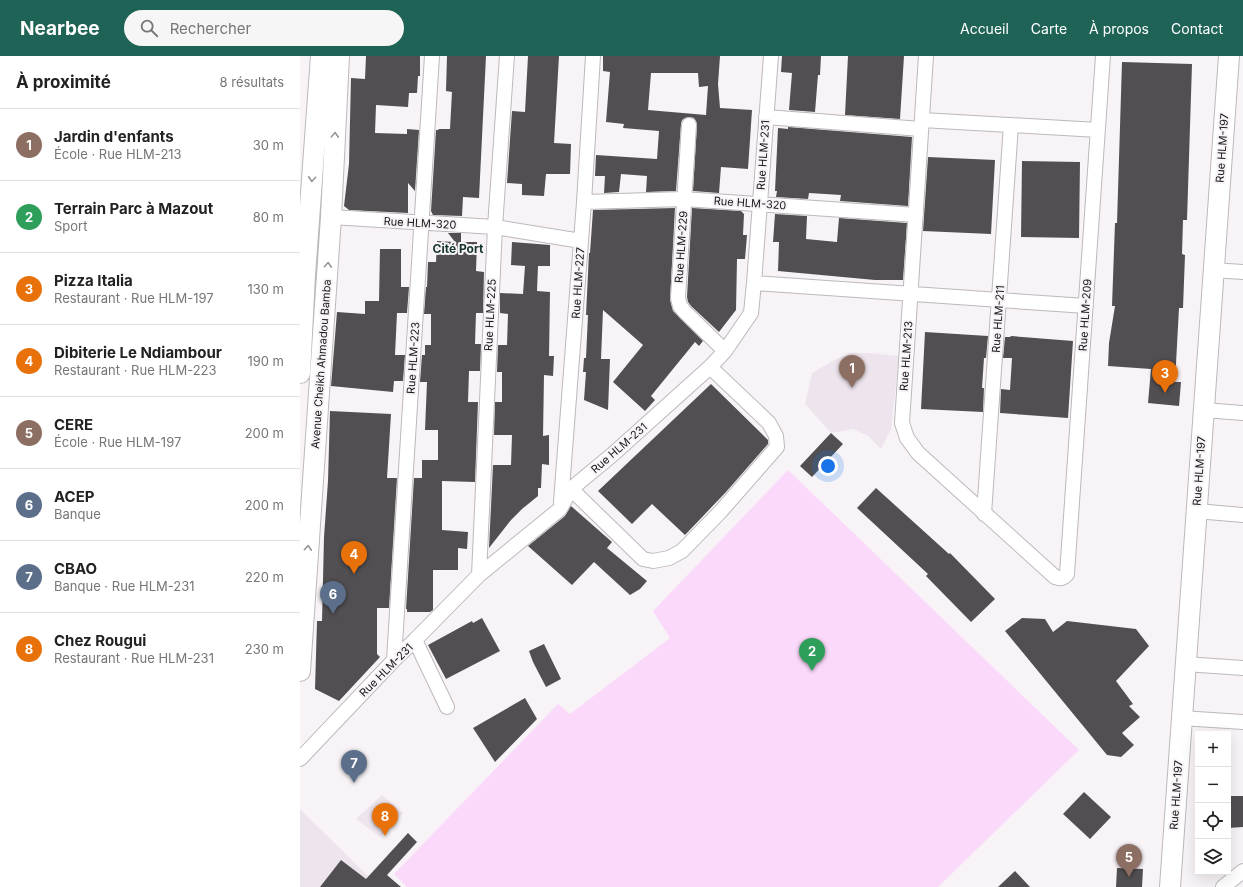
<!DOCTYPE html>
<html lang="fr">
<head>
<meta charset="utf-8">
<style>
	body { margin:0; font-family:Inter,sans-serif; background:#f6f6f6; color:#222 }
	.controls { position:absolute; right:12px; bottom:12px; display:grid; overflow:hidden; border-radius:0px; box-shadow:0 4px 16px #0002 }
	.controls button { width:36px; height:36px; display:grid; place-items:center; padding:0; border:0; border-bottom:1px solid #e0e0e0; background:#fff; color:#222; font:20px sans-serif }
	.you { position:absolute; left:528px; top:410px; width:14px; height:14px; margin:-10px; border:3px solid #fff; border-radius:50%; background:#1a73e8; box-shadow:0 0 0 6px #1a73e833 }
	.badge { display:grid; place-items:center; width:26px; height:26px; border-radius:50%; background:#1e6355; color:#fff; font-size:13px; font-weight:700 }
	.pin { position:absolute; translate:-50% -33px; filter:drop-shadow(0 1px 2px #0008) }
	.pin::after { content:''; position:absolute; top:21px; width:14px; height:12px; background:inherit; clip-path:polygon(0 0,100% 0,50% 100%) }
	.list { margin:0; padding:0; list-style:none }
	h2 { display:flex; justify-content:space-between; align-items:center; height:52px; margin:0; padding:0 16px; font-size:17px }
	h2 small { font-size:13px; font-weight:400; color:#767676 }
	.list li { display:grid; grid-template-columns:26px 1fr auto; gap:12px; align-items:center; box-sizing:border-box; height:72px; padding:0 16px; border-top:1px solid #e0e0e0 }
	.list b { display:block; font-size:15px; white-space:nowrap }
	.list p { margin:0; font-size:13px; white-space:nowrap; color:#767676 }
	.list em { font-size:13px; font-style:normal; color:#767676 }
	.icon { flex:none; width:22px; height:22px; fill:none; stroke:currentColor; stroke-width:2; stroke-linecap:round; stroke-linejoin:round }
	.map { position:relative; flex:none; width:943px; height:831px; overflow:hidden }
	header { display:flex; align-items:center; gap:24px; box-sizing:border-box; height:56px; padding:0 20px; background:#1e6355; color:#fff }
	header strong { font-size:19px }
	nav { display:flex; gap:22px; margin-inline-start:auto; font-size:14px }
	.search { width:280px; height:36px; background:#f6f6f6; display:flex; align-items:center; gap:10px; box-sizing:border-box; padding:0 14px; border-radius:22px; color:#767676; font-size:15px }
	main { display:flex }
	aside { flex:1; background:#fff }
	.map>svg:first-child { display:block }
</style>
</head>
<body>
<header>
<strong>Nearbee</strong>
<div class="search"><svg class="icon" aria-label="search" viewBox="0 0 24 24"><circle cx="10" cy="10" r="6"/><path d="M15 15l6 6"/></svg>Rechercher</div>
<nav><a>Accueil</a><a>Carte</a><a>À propos</a><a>Contact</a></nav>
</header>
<main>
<aside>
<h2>À proximité<small>8 résultats</small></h2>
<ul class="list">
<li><span class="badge" style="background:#8d6e63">1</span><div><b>Jardin d'enfants</b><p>École · Rue HLM-213</p></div><em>30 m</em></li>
<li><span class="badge" style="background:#2e9e5b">2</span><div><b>Terrain Parc à Mazout</b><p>Sport</p></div><em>80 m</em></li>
<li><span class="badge" style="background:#e8710a">3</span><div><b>Pizza Italia</b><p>Restaurant · Rue HLM-197</p></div><em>130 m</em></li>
<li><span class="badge" style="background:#e8710a">4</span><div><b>Dibiterie Le Ndiambour</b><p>Restaurant · Rue HLM-223</p></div><em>190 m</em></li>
<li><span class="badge" style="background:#8d6e63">5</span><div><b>CERE</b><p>École · Rue HLM-197</p></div><em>200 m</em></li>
<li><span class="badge" style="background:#5c6f8a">6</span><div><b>ACEP</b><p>Banque</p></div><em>200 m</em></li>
<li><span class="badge" style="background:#5c6f8a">7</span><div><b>CBAO</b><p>Banque · Rue HLM-231</p></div><em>220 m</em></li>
<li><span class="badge" style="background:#e8710a">8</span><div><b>Chez Rougui</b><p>Restaurant · Rue HLM-231</p></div><em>230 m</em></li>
</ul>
</aside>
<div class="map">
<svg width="943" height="831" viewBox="0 0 943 831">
	<rect width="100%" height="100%" fill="#f7f3f7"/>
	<path fill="#eee4ed" d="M551 297H569L599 300 591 373 581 393 568 380 553 373 531 377 505 348 512 317 534 304Z
		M82 739 103 757 80 781 56 763Z
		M0 753 79 831H0Z"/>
	<path fill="#fbd9fa" d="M488 414 779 694 638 831H107L94 818 258 648 270 658 370 582 353 555Z"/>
	<path fill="#524f52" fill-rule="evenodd" d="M66 0H120V20H118L117 37H109L108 51 76 49 75 77 107 78V73L119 74 115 135 108 127V157L49 154 44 150 49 108 51 22 65 23Z
		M147 0H186L179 142 163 141 162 160 133 159 131 155 136 74H138L139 73H150L152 36 146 35Z
		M228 0H259L254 87 271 88 270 118H246L244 140 222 139V128L207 127 212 55 225 56Z
		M303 0H420L418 28 420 52 452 54 448 113 421 111 419 137 393 135 397 69 396 65 394 62 389 61 385 62 382 64 381 68 376 135 346 136 347 120 321 118 319 136 304 137 305 120H295L296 99 357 103 359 75 323 72 324 68 306 66 310 16 303 15ZM351 17H398L399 31 408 30 406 59 348 54Z
		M482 0H521L520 19H518L515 56 489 54 492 17 481 16Z
		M548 0H604L600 63 545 59Z
		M822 6 892 8 887 164H883L882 198 885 199 883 252H879L875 326H881L879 350 848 347 851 313 808 310 809 287 815 250H812L815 167H817Z
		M488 71 612 81 608 150 540 145 541 139 509 137 508 143 476 141 477 135H475L478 72 488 73Z
		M628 101 695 104 691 178 623 175Z
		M722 105 780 106 779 182 721 181Z
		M375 152 370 244 373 255 403 285 399 290 395 286 351 340 355 344 345 355 313 326 343 289 303 254 301 303H310L308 354 284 344 286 316H283L284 302H286L288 259H286L289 197H290L293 154Z
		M392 152 441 155 444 158 443 179H447L445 203H437L436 254 419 276 391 250 388 246 387 241Z
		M475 158 507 160 506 183 537 186 539 162 607 167 603 224H575L478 215 479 186H473Z
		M148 177H161V186H177L176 215 184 216 183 257H176L175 288H181L180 315H169L168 346H178L175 426 142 425V474L168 476 167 493 158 492V514H133V554L130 556H107V553H106L114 422H122V404H138V374H125L127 326H120L122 299H125V289H131V258H124L126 231H127L128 206H136L137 185 155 186Z
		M212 186 250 189V210H238L237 235 250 236 249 300H254L253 320 244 319 243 380 249 379V409L242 408 241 432H238V440L222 453 211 464 189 492 193 409H211L212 379H194L195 346H202V316H197L198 289H207L208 258 200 257V237L223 238 225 210 211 209Z
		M80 193H101V231H109L107 257H97L95 299H105L103 325H94L93 336 31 330 37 256 65 258V245H79Z
		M625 276 688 280 686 302H684L682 332H684L683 356 621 353Z
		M711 280 773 285 768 362 700 357 701 333 710 334 712 302H703L705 281H710Z
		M411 328 468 384V388L426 436 385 479 352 448 332 468 298 435Z
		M30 355 91 358 87 422H97L89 552H77V598L80 601 39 645 15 633 17 565H22L24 481 28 425Z
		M531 377 543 388 512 421 500 410Z
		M576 432 649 498 650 497 695 543 671 566 626 520 628 518 557 452Z
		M271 450 312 486 307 492 347 525 340 533 330 539 294 506 272 529 228 490 265 460Z
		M182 562 200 595 146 623 128 589 172 565 173 567Z
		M722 562 745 563 753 576 767 565 836 573 849 590 816 625 833 648 829 650 840 661 822 677 834 689 821 701 807 699 705 575Z
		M244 588 261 623 246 631 233 606 229 595Z
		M225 642 237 663 195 706 173 672Z
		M784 736 811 761 790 783 763 758Z
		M928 740H943V771L928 772Z
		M108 777 117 786 87 819 101 831H20L41 804 66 823Z
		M817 812 843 813 842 831H816Z
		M715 815 730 831H698Z"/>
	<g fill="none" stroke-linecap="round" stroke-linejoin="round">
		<defs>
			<path id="street" d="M626 0 602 367 607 382 618 397 755 521C760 523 764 522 767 518L803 0
				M466 61 621 73
				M622 64 798 74
				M389 69 378 242 380 250 385 256 425 295
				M284 146 384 143 616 159
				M31 161 195 171 281 185
				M913 214 943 216
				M454 227 786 250
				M904 354 943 357
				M271 433 343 503 353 505 369 502 382 495 421 455 477 391 476 380 469 367 410 311
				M261 446 284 146 293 0
				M896 455 943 459
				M684 458 711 69
				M179 519 195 171 207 0
				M115 584 147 651
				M94 604 132 0
				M885 608 943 612
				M881 662 943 666
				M0 703 94 604 115 584 179 519 260 453 271 433 312 399 410 311 425 295 451 257 454 227 471 0
				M923 831 943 815"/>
			<path id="secondary" d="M0 317 5 219 21 0
				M0 615 31 161 39 0
				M870 831 929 0"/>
		</defs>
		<use href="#street" stroke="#bcb8bc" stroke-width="16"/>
		<use href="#secondary" stroke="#bcb8bc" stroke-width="22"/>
		<use href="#street" stroke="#fff" stroke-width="14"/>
		<use href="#secondary" stroke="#fff" stroke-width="20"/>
	</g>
	<defs><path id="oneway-chevron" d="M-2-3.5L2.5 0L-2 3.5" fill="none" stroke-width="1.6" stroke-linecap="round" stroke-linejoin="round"/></defs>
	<g stroke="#979697">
		<use href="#oneway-chevron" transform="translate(35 79) rotate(-87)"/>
		<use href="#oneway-chevron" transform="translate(12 123) rotate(94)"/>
		<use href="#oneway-chevron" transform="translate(28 209) rotate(-86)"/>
		<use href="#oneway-chevron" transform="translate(8 492) rotate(-86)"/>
	</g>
	<g text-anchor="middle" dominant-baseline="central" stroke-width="4" stroke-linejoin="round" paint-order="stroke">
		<g font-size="11" fill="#171617" stroke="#f7f3f7">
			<text transform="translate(922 92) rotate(-86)">Rue HLM-197</text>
			<text transform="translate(463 99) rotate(-86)">Rue HLM-231</text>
			<text transform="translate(450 147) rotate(4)">Rue HLM-320</text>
			<text transform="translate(120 167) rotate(3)">Rue HLM-320</text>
			<text transform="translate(381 191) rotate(-86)">Rue HLM-229</text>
			<text transform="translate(278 227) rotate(-86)">Rue HLM-227</text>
			<text transform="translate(190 259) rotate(-87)">Rue HLM-225</text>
			<text transform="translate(785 259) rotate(-86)">Rue HLM-209</text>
			<text transform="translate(698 263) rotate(-86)">Rue HLM-211</text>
			<text transform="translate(606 300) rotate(-86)">Rue HLM-213</text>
			<text transform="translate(113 302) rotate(-86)">Rue HLM-223</text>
			<text transform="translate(21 308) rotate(-86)">Avenue Cheikh Ahmadou Bamba</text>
			<text transform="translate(319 392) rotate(-41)">Rue HLM-231</text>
			<text transform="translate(899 415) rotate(-86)">Rue HLM-197</text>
			<text transform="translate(86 614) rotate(-45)">Rue HLM-231</text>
			<text transform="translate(876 739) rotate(-86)">Rue HLM-197</text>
		</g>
		<g font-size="12" font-weight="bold" fill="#14342d" stroke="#f7f3f7">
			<text x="158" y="192">Cité Port</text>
		</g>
	</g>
</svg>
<div class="controls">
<button>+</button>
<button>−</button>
<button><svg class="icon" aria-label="locate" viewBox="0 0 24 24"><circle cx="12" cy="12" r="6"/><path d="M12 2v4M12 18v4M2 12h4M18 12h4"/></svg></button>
<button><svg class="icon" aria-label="layers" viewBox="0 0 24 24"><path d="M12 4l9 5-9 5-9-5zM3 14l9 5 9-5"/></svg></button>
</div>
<div class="you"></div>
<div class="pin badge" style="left:552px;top:332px;background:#8d6e63">1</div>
<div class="pin badge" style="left:512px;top:615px;background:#2e9e5b">2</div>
<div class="pin badge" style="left:865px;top:337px;background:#e8710a">3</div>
<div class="pin badge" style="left:54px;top:518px;background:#e8710a">4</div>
<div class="pin badge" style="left:829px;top:821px;background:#8d6e63">5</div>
<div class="pin badge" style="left:33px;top:558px;background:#5c6f8a">6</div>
<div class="pin badge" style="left:54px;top:727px;background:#5c6f8a">7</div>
<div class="pin badge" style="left:85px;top:780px;background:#e8710a">8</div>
</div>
</main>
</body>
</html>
